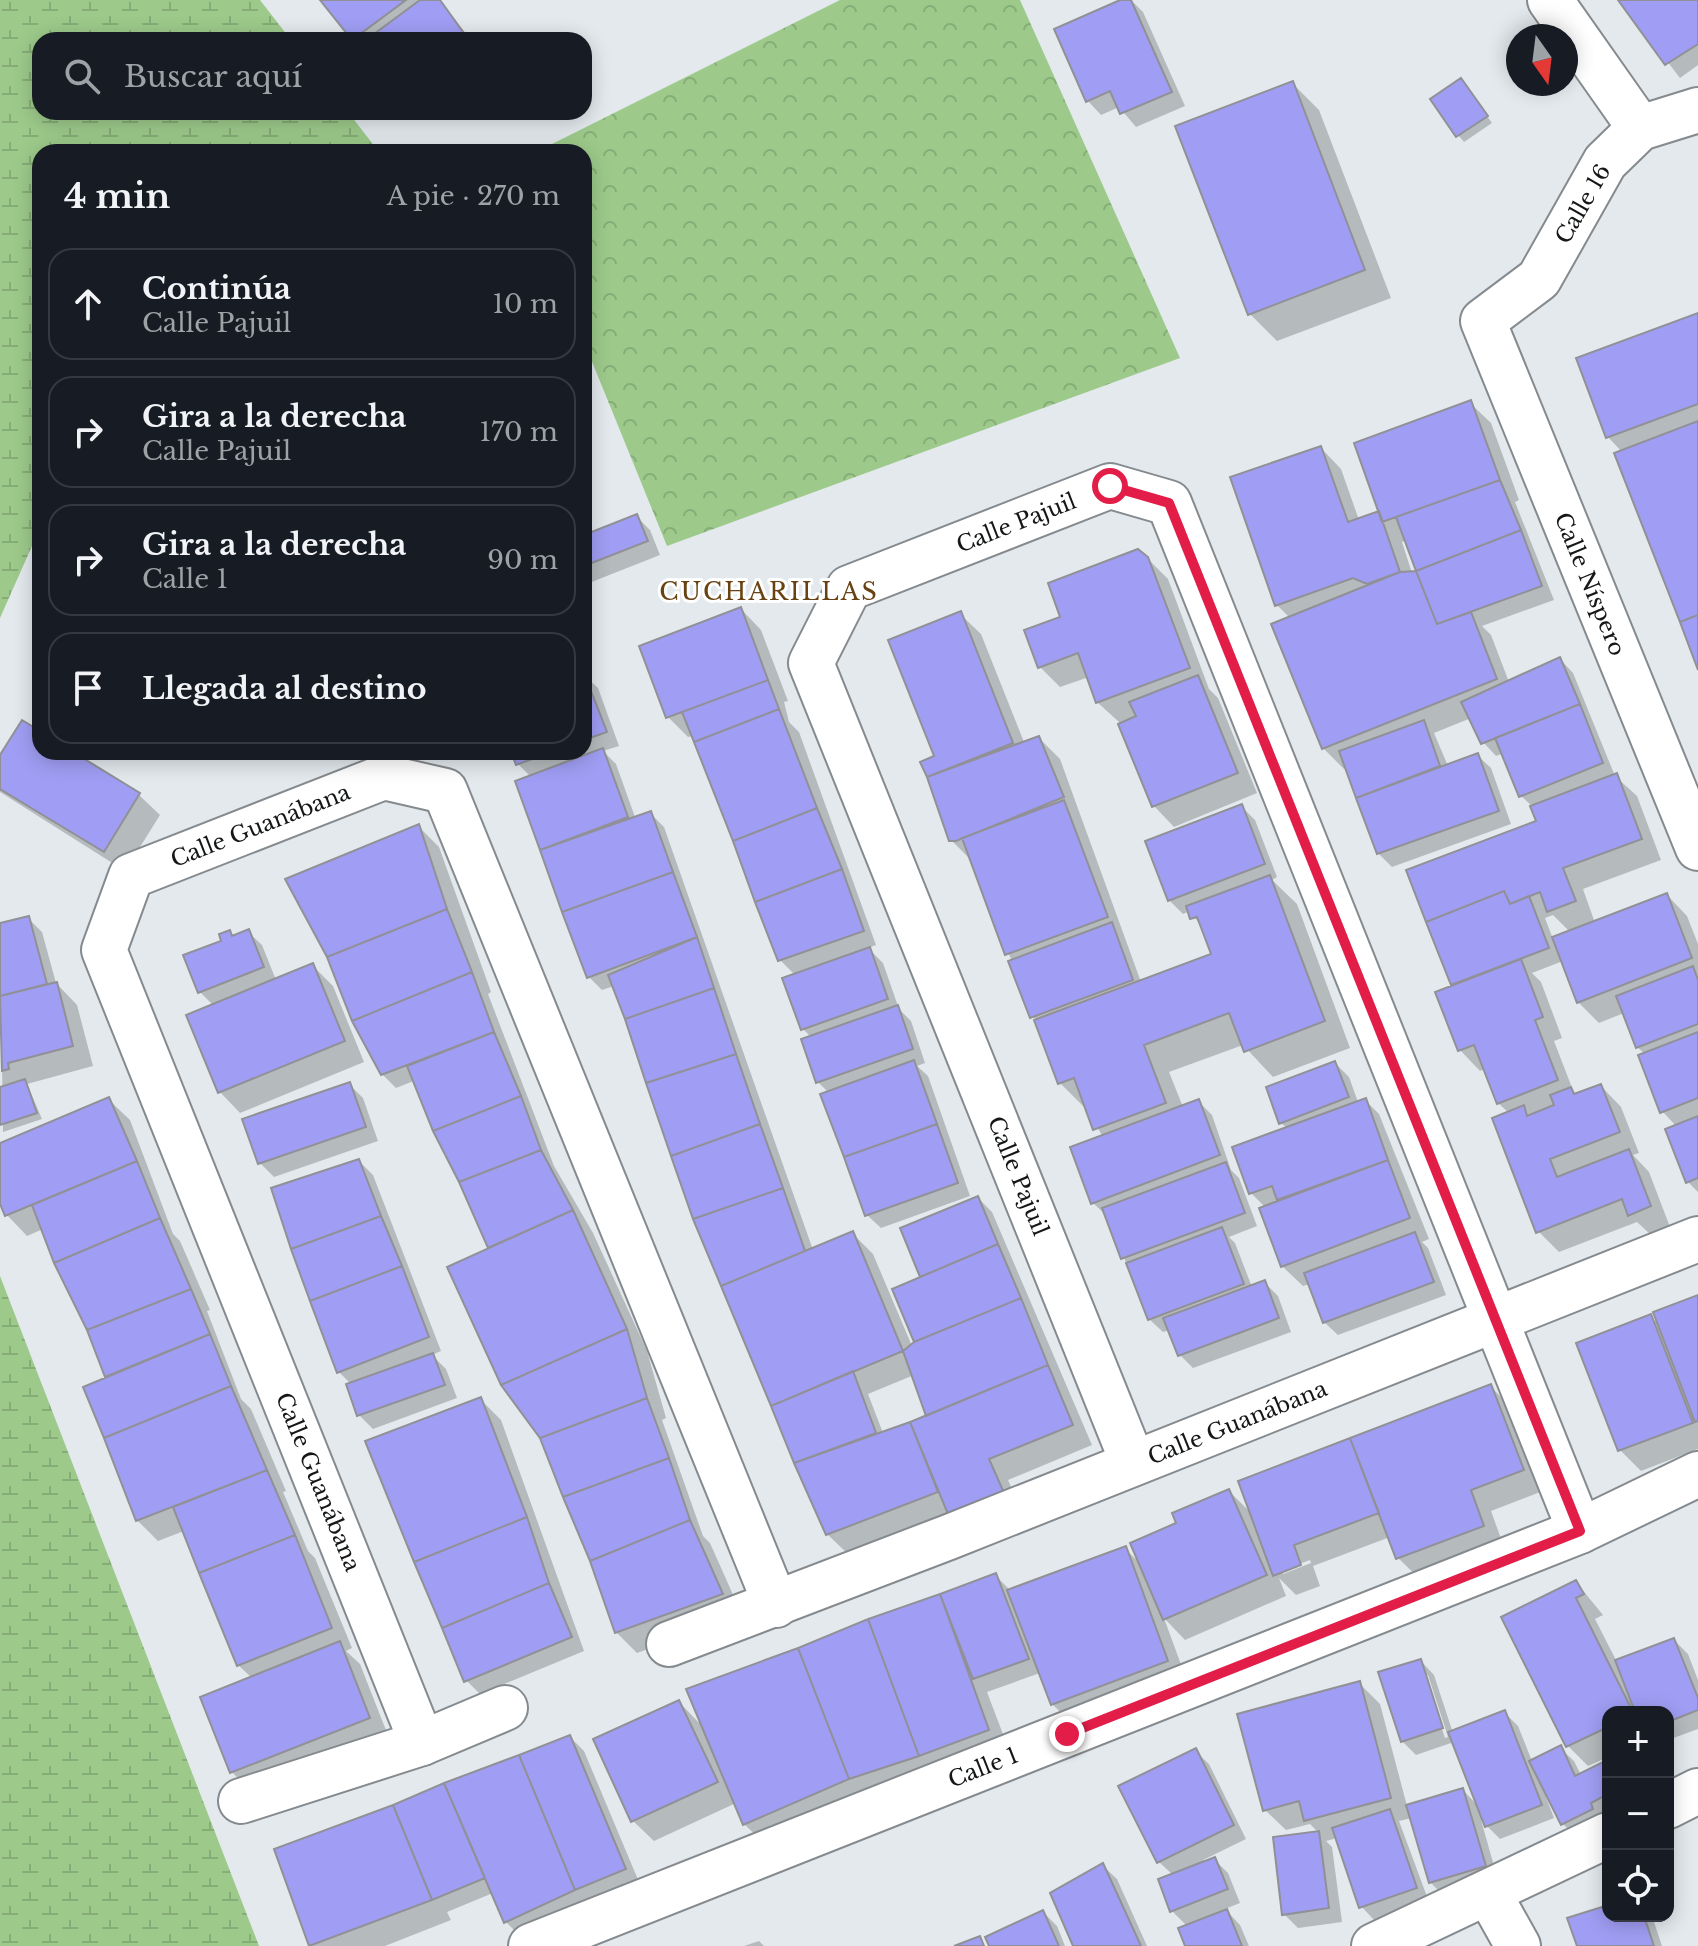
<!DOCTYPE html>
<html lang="es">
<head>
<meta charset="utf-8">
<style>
	body { margin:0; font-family:"Libre Baskerville",serif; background:#242831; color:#f1f3f6 }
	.controls { position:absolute; right:24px; bottom:24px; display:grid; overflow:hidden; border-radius:16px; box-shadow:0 4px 20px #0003 }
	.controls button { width:72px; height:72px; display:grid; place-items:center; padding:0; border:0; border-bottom:2px solid #363941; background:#171b24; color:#f1f3f6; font:40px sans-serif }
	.compass { position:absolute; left:1506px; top:24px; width:72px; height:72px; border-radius:50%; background:#171b24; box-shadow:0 4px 20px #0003; rotate:166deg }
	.stop { position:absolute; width:24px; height:24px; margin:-18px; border:6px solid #e11d48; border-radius:50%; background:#fff }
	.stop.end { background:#e11d48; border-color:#fff; box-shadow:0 2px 8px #0008 }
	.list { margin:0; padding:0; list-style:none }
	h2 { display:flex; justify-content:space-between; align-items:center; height:104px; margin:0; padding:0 32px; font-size:34px }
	h2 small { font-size:26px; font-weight:400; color:#9ea1a6 }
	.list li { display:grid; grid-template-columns:52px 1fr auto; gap:24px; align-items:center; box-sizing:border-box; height:112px; margin:0 16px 16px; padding:0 16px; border:2px solid #363941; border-radius:24px }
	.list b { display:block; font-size:30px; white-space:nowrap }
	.list p { margin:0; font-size:26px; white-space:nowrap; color:#9ea1a6 }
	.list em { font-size:26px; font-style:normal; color:#9ea1a6 }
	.icon { flex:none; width:44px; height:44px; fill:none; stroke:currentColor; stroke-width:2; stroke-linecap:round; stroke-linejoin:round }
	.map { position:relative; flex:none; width:1698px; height:1946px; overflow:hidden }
	.search { position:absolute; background:#171b24; box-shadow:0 4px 20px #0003; left:32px; top:32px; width:560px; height:88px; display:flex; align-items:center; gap:20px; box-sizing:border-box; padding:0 28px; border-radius:24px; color:#9ea1a6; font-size:30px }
	.panel { position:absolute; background:#171b24; box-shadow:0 4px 20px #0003; left:32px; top:144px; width:560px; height:616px; border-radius:24px }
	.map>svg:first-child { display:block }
</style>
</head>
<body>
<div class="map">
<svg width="1698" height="1946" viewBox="0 0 1698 1946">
	<defs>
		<pattern id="wetland-marsh" width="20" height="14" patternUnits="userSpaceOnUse" patternTransform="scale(2)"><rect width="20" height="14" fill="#9dca8b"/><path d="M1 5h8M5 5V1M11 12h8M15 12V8" fill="none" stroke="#86ad77"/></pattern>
		<pattern id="park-crowns" width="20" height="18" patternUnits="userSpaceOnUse" patternTransform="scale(2)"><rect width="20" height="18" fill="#9dca8b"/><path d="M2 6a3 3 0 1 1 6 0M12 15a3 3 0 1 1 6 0" fill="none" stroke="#86ad77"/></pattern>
	</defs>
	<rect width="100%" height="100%" fill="#e3e9ed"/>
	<path fill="url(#wetland-marsh)" d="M0 0H260L291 40H40V112H348L379 152H40V528L0 618Z
		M0 1276 259 1946H0Z"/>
	<path fill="url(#park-crowns)" d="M840 0H1020L1180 358 667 546 584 342V152H536Z"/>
	<path fill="#0003" fill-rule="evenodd" d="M324 0H440L471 40H355Z
		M1125 0H1131L1143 12 1185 106 1136 127 1119 107 1101 115 1088 101Z
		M1620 0H1698V65L1680 78Z
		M1461 81 1492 123 1464 142 1458 135Z
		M1292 83 1319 110 1391 298 1277 341 1250 314Z
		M1698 315V664L1622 452 1608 437Z
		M1470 403 1491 423 1519 500 1515 502 1554 600 1482 626 1491 635 1509 682 1560 659 1573 673 1615 776 1637 796 1661 860 1583 889 1595 923 1667 895 1687 916 1698 944V1192L1688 1182 1677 1127 1662 1111 1645 1054 1637 1047 1624 1013 1599 1023 1578 1002 1563 961 1532 973 1541 982 1562 1038 1554 1041 1574 1093 1577 1096 1601 1086 1621 1107 1639 1153 1633 1155 1649 1172 1670 1227 1651 1235 1637 1222 1559 1252 1538 1231 1509 1113 1498 1103 1485 1069 1480 1071 1460 1050 1452 984 1539 822 1534 808 1521 796 1504 753 1496 756 1483 742 1471 718 1434 733 1448 766 1477 755 1491 768 1511 824 1392 867 1378 853 1347 768 1344 769 1323 748 1290 618 1277 605 1321 448 1341 469 1359 520 1382 513ZM1407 540 1422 579 1412 573 1402 542ZM1553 915 1570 932 1553 939 1545 918Z
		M636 516 650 530 660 555 584 585V537Z
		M1147 558 1168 579 1209 689 1218 698 1257 793 1174 827 1154 806 1119 722 1097 702 1089 677 1060 687 1040 667Z
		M741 609 761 630 788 701 784 702 789 722 799 732 876 945 868 948 883 963 899 1009 911 1021 925 1063 917 1066 928 1076 970 1196 881 1228 867 1215 829 1093 818 1082 811 1037 802 1028 796 976 780 960 693 736 688 737 668 717Z
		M960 614 981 634 1024 742 1039 738 1060 759 1141 982 1214 955 1204 930 1190 911 1183 914 1169 900 1241 806 1255 820 1277 877 1272 880 1297 904 1350 1048 1273 1077 1243 1045 1169 1072 1183 1107 1198 1101 1212 1115 1231 1170 1239 1178 1257 1226 1229 1237 1235 1243 1252 1287 1265 1283 1278 1296 1291 1332 1193 1368 1180 1355 1170 1330 1163 1332 1149 1319 1107 1216 1093 1203 1103 1137 1087 1110 1060 1083 972 861 951 840 923 763 937 757Z
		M584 675 598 688 619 746 603 751 616 764 635 817 650 813 664 827 813 1250 853 1234 873 1254 912 1346 916 1343 923 1278 903 1230 978 1198 992 1212 1092 1445 1008 1480 1024 1516 848 1554 827 1534 796 1462 614 986 602 990 588 976 517 783 531 777 518 764 514 752H584ZM914 1375 928 1417 883 1433 868 1394Z
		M40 734V752H70L139 795 160 815 125 871 0 792V759Z
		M419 827 439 847 491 992 488 994 554 1166 593 1233 647 1351 666 1418 662 1420 703 1536 710 1543 742 1615 637 1653 616 1632 492 1249 416 1080 396 1088 382 1074Z
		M28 918 42 932 56 983 77 1005 93 1066 27 1084 42 1119 3 1132 0 925Z
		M229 932 234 937 248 932 262 945 276 980 312 965 333 986 364 1062 240 1113 220 1092 214 1006 200 992Z
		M1335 1063 1349 1077 1358 1102 1365 1100 1379 1114 1429 1239 1422 1242 1428 1248 1446 1295 1338 1335 1324 1322 1310 1284 1303 1286 1282 1266 1265 1207 1251 1193 1287 1128 1281 1123Z
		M349 1084 363 1098 378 1141 274 1177 260 1163Z
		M109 1100 130 1120 173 1234 180 1241 210 1310 207 1311 241 1399 251 1409 286 1491 283 1492 308 1551 315 1558 352 1648 346 1651 360 1664 389 1738 252 1793 232 1772 252 1678 238 1665 184 1531 158 1541 137 1520 107 1379 89 1330 43 1229 27 1236 7 1215 0 1199V1145Z
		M359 1161 373 1175 441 1351 432 1355 446 1369 457 1398 373 1429 359 1415 351 1384 339 1372Z
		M1698 1297V1449L1641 1471 1620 1450 1650 1316 1661 1327Z
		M1491 1387 1511 1407 1543 1491 1491 1511 1504 1547 1419 1578 1398 1558 1390 1537 1313 1566 1320 1586 1296 1595 1279 1578 1286 1596 1185 1640 1164 1618 1187 1681 1073 1724 1052 1704 1040 1673 987 1692 1009 1750 765 1844 744 1824 736 1803 654 1841 633 1821 679 1702 703 1727 688 1690 996 1576 1009 1589 1125 1549 1141 1564 1178 1524 1229 1491 1253 1515ZM1310 1560 1311 1563 1283 1574V1570Z
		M480 1399 501 1420 584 1651 480 1694 466 1680Z
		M1576 1582 1603 1615 1595 1619 1617 1662 1674 1640 1688 1654 1698 1680V1729L1668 1740V1712H1608V1757L1588 1766 1568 1746Z
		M1421 1661 1434 1675 1453 1733 1504 1712 1518 1726 1532 1761 1560 1748 1574 1761 1581 1775 1604 1763 1608 1767V1814L1576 1837 1563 1824 1549 1796 1546 1797 1554 1818 1500 1839 1481 1820 1498 1880 1444 1896 1430 1882 1412 1818 1399 1821 1429 1902 1374 1920 1361 1906 1337 1838 1326 1841 1332 1847 1342 1922 1298 1928 1284 1914 1319 1833 1310 1824 1286 1830 1265 1810 1359 1683 1380 1704 1407 1806 1463 1790 1479 1807 1454 1742 1416 1755 1402 1741ZM1424 1675H1428L1448 1737 1445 1738Z
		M570 1737 584 1751 639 1882 526 1942 506 1922 493 1893 447 1912 451 1920 385 1946H311L276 1850Z
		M1195 1751 1209 1764 1246 1839 1203 1860 1205 1863 1214 1859 1228 1873 1240 1903 1225 1909 1240 1925 1249 1946H1187L1188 1927 1172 1911 1173 1875 1159 1862Z
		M1103 1866 1117 1879 1147 1946H1075Z
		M1608 1907V1916H1652L1662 1946H1579Z
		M1043 1912 1057 1926 1065 1946H991Z
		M759 1941 764 1946H744Z"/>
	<path fill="#a09ef4" stroke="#909096" stroke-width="2" d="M320 0H406L352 40Z
		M420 0H440L463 32 452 40H372L370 37Z
		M1120 0H1131L1172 92 1120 114 1110 91 1086 102 1054 29Z
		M1618 0H1698V44L1665 65Z
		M1461 78 1488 116 1456 137 1430 99Z
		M1293 81 1365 270 1248 315 1175 126Z
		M1698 313V404L1606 438 1576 358Z
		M1471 400 1500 480 1382 522 1354 443Z
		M1698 421V615L1680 622 1614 453Z
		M1321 446 1348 522 1379 511 1400 572 1367 584 1353 578 1275 606 1230 477Z
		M1500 480 1521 530 1416 571 1396 517Z
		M637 514 648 541 584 566V535Z
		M1521 530 1542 586 1437 624 1416 571Z
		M1138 549 1148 557 1190 668 1096 703 1078 653 1038 668 1024 630 1060 617 1048 583Z
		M1416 571 1437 624 1471 612 1497 679 1322 749 1271 624 1400 572Z
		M741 607 768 680 666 718 639 646Z
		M961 611 1013 743 927 777 920 762 934 756 888 640Z
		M1698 615V670L1680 622Z
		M1560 657 1580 704 1481 744 1461 702Z
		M584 673 607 732 584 740Z
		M1198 675 1238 773 1152 807 1118 724 1136 716 1129 702Z
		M768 680 779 709 694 742 682 712Z
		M1580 704 1603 763 1519 797 1495 738Z
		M779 709 817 808 733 841 694 742Z
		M22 720 40 731V752H73L140 793 104 852 0 789V755Z
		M1424 720 1440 766 1356 798 1339 751Z
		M1039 736 1064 797 956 841H949L927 777Z
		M603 748 628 817 540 850 515 781Z
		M511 752H551L516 765Z
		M1478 753 1499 811 1377 854 1356 798Z
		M1617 773 1642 839 1563 868 1576 901 1547 912 1540 892 1510 904 1504 891 1426 922 1406 870 1536 821 1530 806Z
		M1064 800 1108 917 1005 955 962 838Z
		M1242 804 1265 864 1168 901 1145 841Z
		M817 808 842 869 755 902 733 841Z
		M651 811 673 872 562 912 540 850Z
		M419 824 447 909 327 957 285 879Z
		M842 869 864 931 778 961 755 902Z
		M673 872 697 937 587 978 562 912Z
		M1270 875 1325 1021 1244 1052 1229 1013 1144 1045 1166 1103 1093 1130 1074 1078 1058 1084 1034 1020 1211 954 1197 917 1190 919 1186 906Z
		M1504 891 1510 904 1529 896 1549 948 1451 985 1426 922Z
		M1667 893 1692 958 1577 1003 1552 937Z
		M447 909 472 972 352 1021 327 957Z
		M29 916 47 984 0 996V923Z
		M1112 922 1133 980 1030 1018 1008 961Z
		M249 929 264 967 198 993 183 955 221 941 219 934 230 930 232 936Z
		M697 937 714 988 625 1019 608 975Z
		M870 947 888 999 801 1030 782 978Z
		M1521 959 1543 1017 1535 1020 1558 1080 1497 1104 1474 1045 1458 1051 1435 992Z
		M313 963 345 1041 218 1093 186 1015Z
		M1693 966 1698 980V1024L1636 1048 1616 996Z
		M472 972 494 1032 381 1075 352 1021Z
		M57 982 73 1046 8 1063 9 1069 2 1071 0 996Z
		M714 988 736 1054 646 1083 625 1019Z
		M898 1005 913 1049 816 1083 801 1039Z
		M494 1032 521 1096 433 1131 407 1066Z
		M1698 1032V1098L1660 1113 1638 1055Z
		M736 1054 760 1124 671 1156 646 1083Z
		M914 1060 937 1124 844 1157 820 1094Z
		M1335 1061 1349 1097 1279 1124 1266 1087Z
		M25 1079 37 1113 0 1125V1087Z
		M350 1082 366 1127 258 1164 242 1119Z
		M1601 1084 1620 1132 1550 1159 1557 1177 1629 1149 1651 1206 1628 1216 1622 1199 1536 1233 1492 1118 1524 1105 1527 1116 1554 1105 1550 1095 1571 1087 1574 1094Z
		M521 1096 541 1150 459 1182 433 1131Z
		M109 1097 137 1161 5 1216 0 1204V1143Z
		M1366 1098 1388 1160 1277 1200 1272 1186 1249 1194 1232 1147Z
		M1199 1099 1220 1155 1091 1204 1070 1147Z
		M1698 1116V1178L1686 1183 1665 1129Z
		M760 1124 783 1188 693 1219 671 1156Z
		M937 1124 958 1183 865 1216 844 1157Z
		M541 1150 573 1210 488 1248 459 1182Z
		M359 1159 381 1216 291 1249 271 1188Z
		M1388 1160 1410 1218 1281 1267 1259 1208Z
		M137 1161 160 1218 54 1263 32 1205Z
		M1226 1162 1245 1213 1121 1259 1102 1208Z
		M783 1188 805 1251 721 1286 693 1219Z
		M978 1196 998 1244 920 1277 900 1228Z
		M573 1210 627 1329 501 1385 447 1267Z
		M381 1216 402 1266 310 1301 291 1249Z
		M160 1218 191 1289 87 1330 54 1263Z
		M1222 1227 1244 1284 1148 1320 1126 1263Z
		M853 1231 903 1351 771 1406 721 1286Z
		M1415 1232 1434 1282 1323 1323 1304 1273Z
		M998 1244 1021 1298 914 1342 892 1289Z
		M402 1266 429 1337 337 1373 310 1301Z
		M1265 1280 1279 1318 1178 1356 1163 1318Z
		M191 1289 210 1334 105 1377 87 1330Z
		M1698 1295V1421L1695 1422 1653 1312Z
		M1021 1298 1048 1365 926 1416 903 1351 914 1342Z
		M1651 1314 1693 1423 1618 1451 1576 1343Z
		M627 1329 647 1398 540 1438 501 1385Z
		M210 1334 231 1386 104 1438 83 1387Z
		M433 1353 445 1385 357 1416 346 1384Z
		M1048 1365 1073 1425 989 1459 1005 1495 950 1519 910 1422Z
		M853 1371 876 1433 794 1463 771 1406Z
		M1491 1384 1524 1470 1471 1490 1484 1526 1396 1559 1350 1438Z
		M231 1386 267 1470 136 1521 104 1438Z
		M481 1397 527 1517 414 1562 365 1441Z
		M647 1398 669 1458 563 1497 540 1438Z
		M910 1422 938 1492 826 1535 794 1463Z
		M1350 1438 1379 1513 1294 1545 1301 1565 1273 1576 1238 1481Z
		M669 1458 690 1520 590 1561 563 1497Z
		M267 1470 295 1535 199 1573 173 1507Z
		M1229 1489 1267 1575 1163 1620 1130 1543 1176 1523 1172 1513Z
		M527 1517 549 1583 442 1628 414 1562Z
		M690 1520 723 1594 615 1633 590 1561Z
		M295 1535 332 1628 237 1666 199 1573Z
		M1126 1546 1168 1661 1051 1705 1007 1590Z
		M996 1573 1029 1659 973 1679 940 1594Z
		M1576 1580 1584 1594 1576 1598 1633 1712H1608V1727L1566 1747 1501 1617Z
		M549 1583 572 1637 464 1682 442 1628Z
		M940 1594 989 1730 919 1756 868 1619Z
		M868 1619 919 1756 849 1779 798 1648Z
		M1674 1638 1698 1698V1710L1668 1722V1712H1635L1615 1660Z
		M340 1641 370 1718 230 1773 200 1697Z
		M798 1648 849 1779 743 1825 686 1689Z
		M1421 1659 1443 1728 1401 1742 1378 1672Z
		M1360 1681 1391 1798 1304 1821 1299 1801 1263 1811 1237 1714Z
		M679 1700 718 1782 631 1822 593 1739Z
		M1505 1710 1542 1805 1485 1827 1448 1732Z
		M570 1735 626 1869 575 1890 519 1755Z
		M1561 1745 1575 1776 1605 1761 1608 1768V1794L1591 1803 1593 1809 1561 1825 1529 1761Z
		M1196 1748 1234 1825 1157 1863 1118 1786Z
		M519 1755 575 1890 504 1923 444 1783Z
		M444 1783 485 1878 432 1900 393 1805Z
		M1463 1788 1486 1866 1429 1883 1406 1805Z
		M393 1805 432 1900 309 1946 274 1849Z
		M1390 1809 1417 1888 1359 1908 1332 1828Z
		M1319 1831 1329 1908 1282 1915 1273 1837Z
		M1215 1857 1228 1889 1170 1912 1158 1879Z
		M1103 1863 1141 1946H1073L1050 1893Z
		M1608 1905V1916H1644L1654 1946H1577L1567 1918Z
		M1227 1909 1242 1946H1185L1178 1928Z
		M1043 1910 1059 1946H989L985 1937Z
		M980 1936 984 1946H954Z"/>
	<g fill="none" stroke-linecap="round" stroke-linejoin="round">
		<defs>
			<g id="street">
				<path d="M1550 0 1640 128"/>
				<path id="s1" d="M1698 110 1640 128 1605 162 1539 279 1483 321 1698 848"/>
				<path id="s2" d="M1133 1463 811 663 849 588 1110 486 1169 503 1580 1531"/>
				<path id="s3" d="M669 1644 949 1537 1698 1239"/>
				<path id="s4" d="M422 1743 104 950 131 876 384 777 445 791 776 1605"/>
				<path d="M241 1801 422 1743 505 1708"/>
				<path d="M1489 1894 1518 1946"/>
				<path id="s5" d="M531 1946 1580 1531 1698 1474"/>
			</g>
			<path id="secondary" d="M1668 1806 1698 1791
				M1374 1946 1608 1835"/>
		</defs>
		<use href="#street" stroke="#858a8e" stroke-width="48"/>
		<use href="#secondary" stroke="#858a8e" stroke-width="48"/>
		<use href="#street" stroke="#fff" stroke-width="44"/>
		<use href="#secondary" stroke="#fff" stroke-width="44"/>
	</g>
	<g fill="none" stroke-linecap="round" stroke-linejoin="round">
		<path stroke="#e11d48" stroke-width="10" d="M1067 1734 1580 1531 1169 503 1110 486"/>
	</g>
	<g text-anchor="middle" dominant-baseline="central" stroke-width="6" stroke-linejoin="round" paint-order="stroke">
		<g font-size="22" fill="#141617" stroke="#fff">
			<text transform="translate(1583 204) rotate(-60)">Calle 16</text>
			<text stroke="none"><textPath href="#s2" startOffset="1126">Calle Pajuil</textPath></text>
			<text stroke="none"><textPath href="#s1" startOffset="598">Calle Níspero</textPath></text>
			<text stroke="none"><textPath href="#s4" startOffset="1072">Calle Guanábana</textPath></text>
			<text transform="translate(1018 1176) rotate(68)">Calle Pajuil</text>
			<text stroke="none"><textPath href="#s3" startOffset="610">Calle Guanábana</textPath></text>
			<text transform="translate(318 1482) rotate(68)">Calle Guanábana</text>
			<text stroke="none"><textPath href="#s5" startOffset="486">Calle 1</textPath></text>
		</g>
		<g font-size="24" letter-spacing="2" fill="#684212" stroke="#fff">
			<text x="769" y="591">CUCHARILLAS</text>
		</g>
	</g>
</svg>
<div class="controls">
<button>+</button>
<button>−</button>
<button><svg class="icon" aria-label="locate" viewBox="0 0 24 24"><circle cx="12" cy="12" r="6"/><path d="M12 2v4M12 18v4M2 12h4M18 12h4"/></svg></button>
</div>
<svg class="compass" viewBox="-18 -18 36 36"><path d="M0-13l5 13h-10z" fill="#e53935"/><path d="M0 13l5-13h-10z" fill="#9ea1a6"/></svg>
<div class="stop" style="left:1110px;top:486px"></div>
<div class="stop end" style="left:1067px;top:1734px"></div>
<div class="search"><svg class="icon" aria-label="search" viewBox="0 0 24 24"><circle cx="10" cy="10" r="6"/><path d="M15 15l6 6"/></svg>Buscar aquí</div>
<section class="panel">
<h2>4 min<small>A pie · 270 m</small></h2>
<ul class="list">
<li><svg class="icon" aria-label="ahead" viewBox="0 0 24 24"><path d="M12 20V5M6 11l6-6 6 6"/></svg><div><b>Continúa</b><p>Calle Pajuil</p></div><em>10 m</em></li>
<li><svg class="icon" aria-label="right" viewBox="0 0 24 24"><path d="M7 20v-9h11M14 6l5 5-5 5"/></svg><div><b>Gira a la derecha</b><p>Calle Pajuil</p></div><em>170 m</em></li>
<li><svg class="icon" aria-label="right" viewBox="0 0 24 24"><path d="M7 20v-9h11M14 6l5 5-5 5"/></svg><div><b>Gira a la derecha</b><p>Calle 1</p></div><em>90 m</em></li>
<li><svg class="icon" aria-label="arrive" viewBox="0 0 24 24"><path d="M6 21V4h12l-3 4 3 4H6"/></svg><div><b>Llegada al destino</b></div></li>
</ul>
</section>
</div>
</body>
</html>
